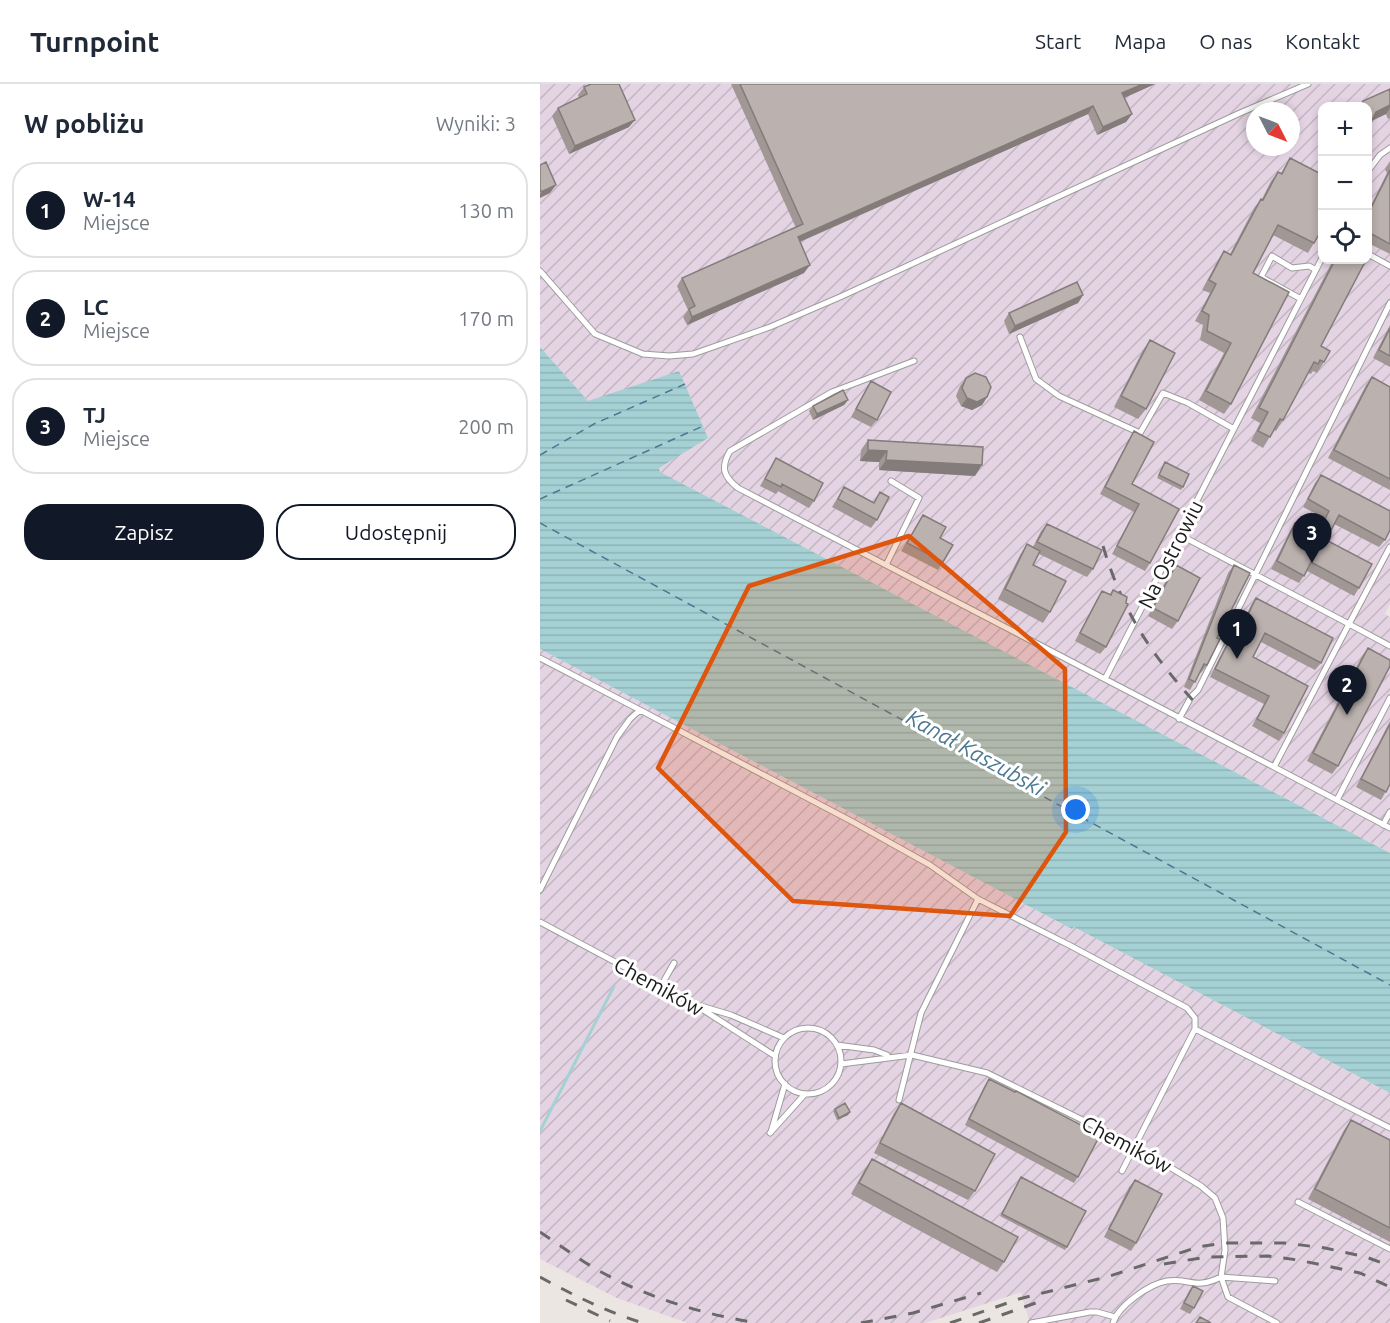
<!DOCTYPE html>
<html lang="pl">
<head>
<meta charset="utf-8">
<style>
	body { margin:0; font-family:Ubuntu,sans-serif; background:#f6f6f7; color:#1f2937 }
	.controls { position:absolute; right:18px; top:18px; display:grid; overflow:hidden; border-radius:12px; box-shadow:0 3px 9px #0003 }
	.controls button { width:54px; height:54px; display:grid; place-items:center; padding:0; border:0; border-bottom:2px solid #e0e1e3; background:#fff; color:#1f2937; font:30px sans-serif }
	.compass { position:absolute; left:706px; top:18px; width:54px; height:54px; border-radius:50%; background:#fff; box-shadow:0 3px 9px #0003; rotate:132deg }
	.you { position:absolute; left:536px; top:726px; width:21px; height:21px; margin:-15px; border:4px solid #fff; border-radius:50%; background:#1a73e8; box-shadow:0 0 0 9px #1a73e833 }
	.badge { display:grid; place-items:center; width:39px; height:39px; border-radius:50%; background:#111827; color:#fff; font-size:20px; font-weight:700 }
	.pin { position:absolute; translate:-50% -50px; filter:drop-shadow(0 2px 3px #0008) }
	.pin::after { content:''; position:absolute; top:32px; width:21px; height:18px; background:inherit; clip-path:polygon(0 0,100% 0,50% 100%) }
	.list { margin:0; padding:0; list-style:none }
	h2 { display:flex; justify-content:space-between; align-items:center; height:78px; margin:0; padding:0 24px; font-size:26px }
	h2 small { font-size:20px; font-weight:400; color:#747a83 }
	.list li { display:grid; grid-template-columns:39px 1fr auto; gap:18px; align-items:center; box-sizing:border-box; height:96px; margin:0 12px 12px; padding:0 12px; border:2px solid #e0e1e3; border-radius:24px }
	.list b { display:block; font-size:22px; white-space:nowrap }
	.list p { margin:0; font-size:20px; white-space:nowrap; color:#747a83 }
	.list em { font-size:20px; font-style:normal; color:#747a83 }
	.actions { display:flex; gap:12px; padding:18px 24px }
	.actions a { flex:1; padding:14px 0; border:2px solid #111827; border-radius:24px; text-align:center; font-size:21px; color:#111827 }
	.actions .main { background:#111827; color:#fff }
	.icon { flex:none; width:33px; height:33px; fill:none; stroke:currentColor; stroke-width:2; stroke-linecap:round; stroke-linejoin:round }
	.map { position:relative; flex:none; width:850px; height:1239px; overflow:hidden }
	header { display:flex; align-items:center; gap:36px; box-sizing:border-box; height:84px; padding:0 30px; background:#fff; border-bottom:2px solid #e0e1e3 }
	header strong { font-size:28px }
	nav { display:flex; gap:33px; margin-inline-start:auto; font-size:21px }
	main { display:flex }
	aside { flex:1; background:#fff }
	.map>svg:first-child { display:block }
</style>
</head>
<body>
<header>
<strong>Turnpoint</strong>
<nav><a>Start</a><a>Mapa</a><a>O nas</a><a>Kontakt</a></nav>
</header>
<main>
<aside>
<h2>W pobliżu<small>Wyniki: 3</small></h2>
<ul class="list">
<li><span class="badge">1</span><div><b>W-14</b><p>Miejsce</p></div><em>130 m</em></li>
<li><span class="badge">2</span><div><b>LC</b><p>Miejsce</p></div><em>170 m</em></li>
<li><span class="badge">3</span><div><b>TJ</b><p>Miejsce</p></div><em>200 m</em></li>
</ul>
<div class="actions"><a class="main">Zapisz</a><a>Udostępnij</a></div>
</aside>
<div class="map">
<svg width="850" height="1239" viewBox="0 0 850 1239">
	<defs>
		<pattern id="industrial-furrows" width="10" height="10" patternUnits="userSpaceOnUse" patternTransform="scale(1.5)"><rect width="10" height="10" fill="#e4d3e3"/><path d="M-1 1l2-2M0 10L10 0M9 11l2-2" fill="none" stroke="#c3b5c2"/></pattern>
		<pattern id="water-rules" width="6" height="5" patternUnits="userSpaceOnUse" patternTransform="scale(1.5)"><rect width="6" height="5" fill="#a5d1d5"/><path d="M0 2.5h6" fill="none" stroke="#8db3b6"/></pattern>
	</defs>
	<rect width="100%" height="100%" fill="#ebe6e1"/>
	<path fill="url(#industrial-furrows)" fill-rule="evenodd" d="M0 0H850V520L845 530 850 533V769L120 388 119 385 48 317 0 263ZM782 22H828V176H782ZM715 27H751V63H715Z
		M0 565 532 845 534 843 850 1009V1239H490L481 1209H479L385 1239H148L77 1214 0 1175Z"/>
	<path fill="url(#water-rules)" d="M0 263 48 317 139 287 168 354 119 384 120 388 850 769V1009L534 843 532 845 0 565Z"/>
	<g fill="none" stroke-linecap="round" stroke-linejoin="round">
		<path stroke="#a5d1d5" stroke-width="3" d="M0 1047 74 902"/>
		<path stroke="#4c7891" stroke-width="1.5" stroke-dasharray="8 6" stroke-linecap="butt" d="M0 371 54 340 145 300
			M0 415 163 342
			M0 439 850 901"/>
		<defs>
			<path id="service" d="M828 87 840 71 850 64
				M828 170 850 182
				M0 187 55 250 103 270 129 272 153 270 230 243 300 213 700 29 768 0
				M761 215 721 193 732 172 752 184 769 182 776 186
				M480 253 496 295 519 312 600 349 623 309 648 319 694 345
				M374 277 292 308 190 367C180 384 184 393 198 404L734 683
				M640 451 809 540 850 463
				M346 481 379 414 351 397
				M850 562 809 540 734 683 850 744
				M0 574 100 626
				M565 595 782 174
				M639 635 651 613 658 606 850 219
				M797 716 850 614
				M843 741 850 728
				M0 806 77 653 90 635 100 626 313 738 390 781 438 815 531 862 647 924 655 934V945L582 1087
				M0 838 154 920 235 972
				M121 902 134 879
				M161 922 191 931 244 954
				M235 977a33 33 0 1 1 66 0a33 33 0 1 1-66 0Z
				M655 945 850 1044
				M297 961 334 966 347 971
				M301 980 372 971 447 989 577 1053 623 1079 661 1102 675 1114 683 1134 685 1166 681 1193C655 1206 650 1194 627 1197 609 1200 578 1222 573 1239
				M359 1016 381 929 438 815
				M231 1048 245 1000
				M230 1049 265 1010
				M758 1118 850 1165
				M735 1197 681 1193 688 1213 737 1239
				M491 1239 550 1228H557L575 1233"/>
		</defs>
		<use href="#service" stroke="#9c9c9c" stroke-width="7"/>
		<use href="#service" stroke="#fff" stroke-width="5"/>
		<path stroke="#696969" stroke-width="3" stroke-dasharray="12 12" stroke-linecap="butt" d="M563 462C583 529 611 570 657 621
			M0 1148C21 1162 41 1177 63 1189 112 1215 163 1230 217 1239
			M624 1180 667 1173 728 1172 758 1176 820 1189 850 1203
			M0 1193C33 1211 67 1228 103 1239
			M26 1216 70 1237
			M321 1239 373 1229 441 1209
			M410 1239 479 1215 570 1192 658 1163 685 1159H745L785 1164 826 1173 850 1182
			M439 1239 504 1216"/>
	</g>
	<path fill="#a19896" d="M191 0H615L584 14 592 30 586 38 557 51 548 30 260 158 264 189 147 241 143 233 148 226 137 202 142 194 256 144Z
		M44 3 89 43 29 70 12 32 18 24 39 14 38 11Z
		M850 5V34L848 35 846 30 831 37 828 22H820L823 17Z
		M750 74 778 88 783 79V143L774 159 768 169 733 151 713 189 691 320 684 330 659 316 684 269 660 256 663 241 655 237 670 209 662 206 678 176 684 167 690 170 714 124 721 115H722L731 97 738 88 741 89Z
		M850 77V170L828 159V127L847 89 845 85Z
		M793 176H826L781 262 784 278 777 289 773 287 771 290 768 289 743 336 736 347 734 346 723 364 711 357 720 339 711 334Z
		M543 211 538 219 469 250 464 237 469 229Z
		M850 241V283L833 274Z
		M610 256 606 325 598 335 574 323 603 266Z
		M832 293 850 303V406L788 374 826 301Z
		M426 294 447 313 442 321 432 326 421 322 416 312 420 302Z
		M331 297 337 336 331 343 311 333 326 305Z
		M308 316 304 321 273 336 269 327 273 322Z
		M594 347 592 400 639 425 610 479 605 487 572 470 594 428 560 410 589 355Z
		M328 356 435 392 339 386V378L320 377 321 366Z
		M236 374 274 417 269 424 238 407 236 410 220 402Z
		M624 380 643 403 641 406 617 394Z
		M781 391 845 456 839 463 794 440 786 456 819 504 814 512 767 487 759 499 731 485 750 447 755 439 776 450 784 434 763 423 775 399Z
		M304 403 333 419 340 408 337 436 331 444 292 423Z
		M383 431 400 454 403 478 398 486 361 467Z
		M507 440 553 485 547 493 499 470 493 481 510 528 503 539 458 515 480 471 487 460 493 463 501 447Z
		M636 481 638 537 632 545 608 532 630 489Z
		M694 481 677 554 667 581 661 589 660 588 650 606 644 603 688 489Z
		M573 506 566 563 560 570 535 557 557 515 562 507 570 511Z
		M716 514 781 579 775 586 721 558 713 573 744 649 739 657 712 642 724 620 670 593 683 567 688 559 692 561 711 521Z
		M828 564 798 682 792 690 767 677 822 572Z
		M850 637V700L841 716 816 703Z
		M449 995 538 1093 534 1099 425 1041 445 1001Z
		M361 1019 435 1107 428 1116 334 1069 354 1029Z
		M295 1025 310 1028 308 1031 297 1036 293 1027Z
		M811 1036 850 1056V1158L768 1115 804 1046Z
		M332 1075 464 1178 457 1188 311 1110 325 1085Z
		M479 1096 527 1163 525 1166 460 1132Z
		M595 1096 596 1159 591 1167 564 1153 589 1103Z
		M653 1202 654 1224 650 1230 640 1225 649 1207Z"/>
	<path fill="#837c7a" d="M603 0H615L577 17 582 9Z
		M850 21V24L846 30 829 38 836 28Z
		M553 22 548 30 252 161 258 153Z
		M592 30 586 38 557 51 563 43Z
		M95 36 89 43 29 70 35 62Z
		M16 101 10 109 0 114V110L1 108Z
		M270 181 264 189 147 241 152 233Z
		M543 211 538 219 469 250 475 242Z
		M447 313 442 321 432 326 421 322 427 314Z
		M308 316 304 321 273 336 277 330Z
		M328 366 347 367 339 378 320 377Z
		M346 376 442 381 435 392 339 386Z
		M310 1028 308 1031 297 1036 299 1034Z"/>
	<path fill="#bbb1ae" stroke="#837c7a" stroke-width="1.5" d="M51 0H79L95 36 35 62 18 24 47 10 44 3Z
		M200 0H603L582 9 592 30 563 43 553 22 258 153 270 181 152 233 149 225 155 222 142 194 263 140Z
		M850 5V21L836 28 828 44V22H821L823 17Z
		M750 74 779 89 783 82V143L774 159 738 141 713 189 749 208 691 320 666 307 691 259 667 247 669 231 662 227 676 200 669 196 684 167 691 171 721 115 723 116 738 88 742 90Z
		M6 78 16 101 1 108 0 105V81Z
		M850 86V160L828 148V130Z
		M795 176H826L781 262 790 267 784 278 780 276 778 280 774 278 743 336 740 335 730 353 718 347 728 328 719 324Z
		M537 198 543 211 475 242 469 229Z
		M850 244V272L839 266Z
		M610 256 635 269 606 325 581 312Z
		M435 289 446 293 451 303 447 313 437 318 427 314 422 304 426 294Z
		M832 293 850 303V395L794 366Z
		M331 297 351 308 337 336 316 325Z
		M303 306 308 316 277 330 273 322Z
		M594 347 614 358 592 400 639 425 610 479 577 462 599 420 565 403Z
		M328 356 443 363 442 381 346 376 347 367 328 366Z
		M236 374 283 399 274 417 242 400 241 403 225 395Z
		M625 378 649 390 643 403 619 391Z
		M781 391 850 427V446L845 456 799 431 786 456 832 480 819 504 771 478 764 492 737 477 755 439 777 451 789 427 768 415Z
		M304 403 334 419 340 408 349 413 337 436 298 415Z
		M383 431 406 443 400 454 413 461 403 478 367 459Z
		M507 440 562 466 553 485 497 458Z
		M487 460 500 467 493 481 526 497 510 528 465 505Z
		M636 481 660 494 638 537 613 524Z
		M694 481 710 489 677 554 680 555 667 581 664 580 655 598 649 595Z
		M573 506 587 513 586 519 588 520 566 563 540 549 562 507 571 511Z
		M716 514 793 554 781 579 725 549 713 573 768 602 744 649 717 635 729 612 675 585 688 559 693 562Z
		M828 564 850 576V582L798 682 773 669Z
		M850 640V700L846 708 821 695Z
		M449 995 475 1008 476 1007 560 1051 538 1093 429 1035Z
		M305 1019 310 1028 299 1034 295 1025Z
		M361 1019 455 1070 435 1107 340 1059Z
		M811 1036 850 1056V1144L775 1105Z
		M332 1075 478 1153 464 1178 319 1099Z
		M481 1093 546 1127 527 1163 462 1130Z
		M595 1096 622 1110 596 1159 569 1145Z
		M653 1202 663 1207 654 1224 644 1219Z
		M660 1233 671 1239H656Z"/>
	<path fill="#de560d" fill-opacity="0.2" stroke="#de560d" stroke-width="4.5" stroke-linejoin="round" d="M369 452 525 585 526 748 470 832 253 817 118 684 209 502Z"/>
	<g text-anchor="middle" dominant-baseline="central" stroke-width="6" stroke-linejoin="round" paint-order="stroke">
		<g font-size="21" fill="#1b1b1b" stroke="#fff">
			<text transform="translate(630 470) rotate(-63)">Na Ostrowiu</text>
			<text transform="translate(119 902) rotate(29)">Chemików</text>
			<text transform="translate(587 1060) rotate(28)">Chemików</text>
		</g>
		<g font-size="22" font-style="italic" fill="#4c7891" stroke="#fff">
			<text transform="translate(436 668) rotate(29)">Kanał Kaszubski</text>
		</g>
	</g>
</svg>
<div class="controls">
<button>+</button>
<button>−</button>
<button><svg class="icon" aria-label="locate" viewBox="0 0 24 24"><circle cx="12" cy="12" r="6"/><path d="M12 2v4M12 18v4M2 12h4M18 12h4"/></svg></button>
</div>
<svg class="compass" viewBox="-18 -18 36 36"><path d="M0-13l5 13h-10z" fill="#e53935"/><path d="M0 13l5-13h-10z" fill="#747a83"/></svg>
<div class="you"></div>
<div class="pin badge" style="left:697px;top:575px">1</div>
<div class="pin badge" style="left:807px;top:631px">2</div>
<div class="pin badge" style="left:772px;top:479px">3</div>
</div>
</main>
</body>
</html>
